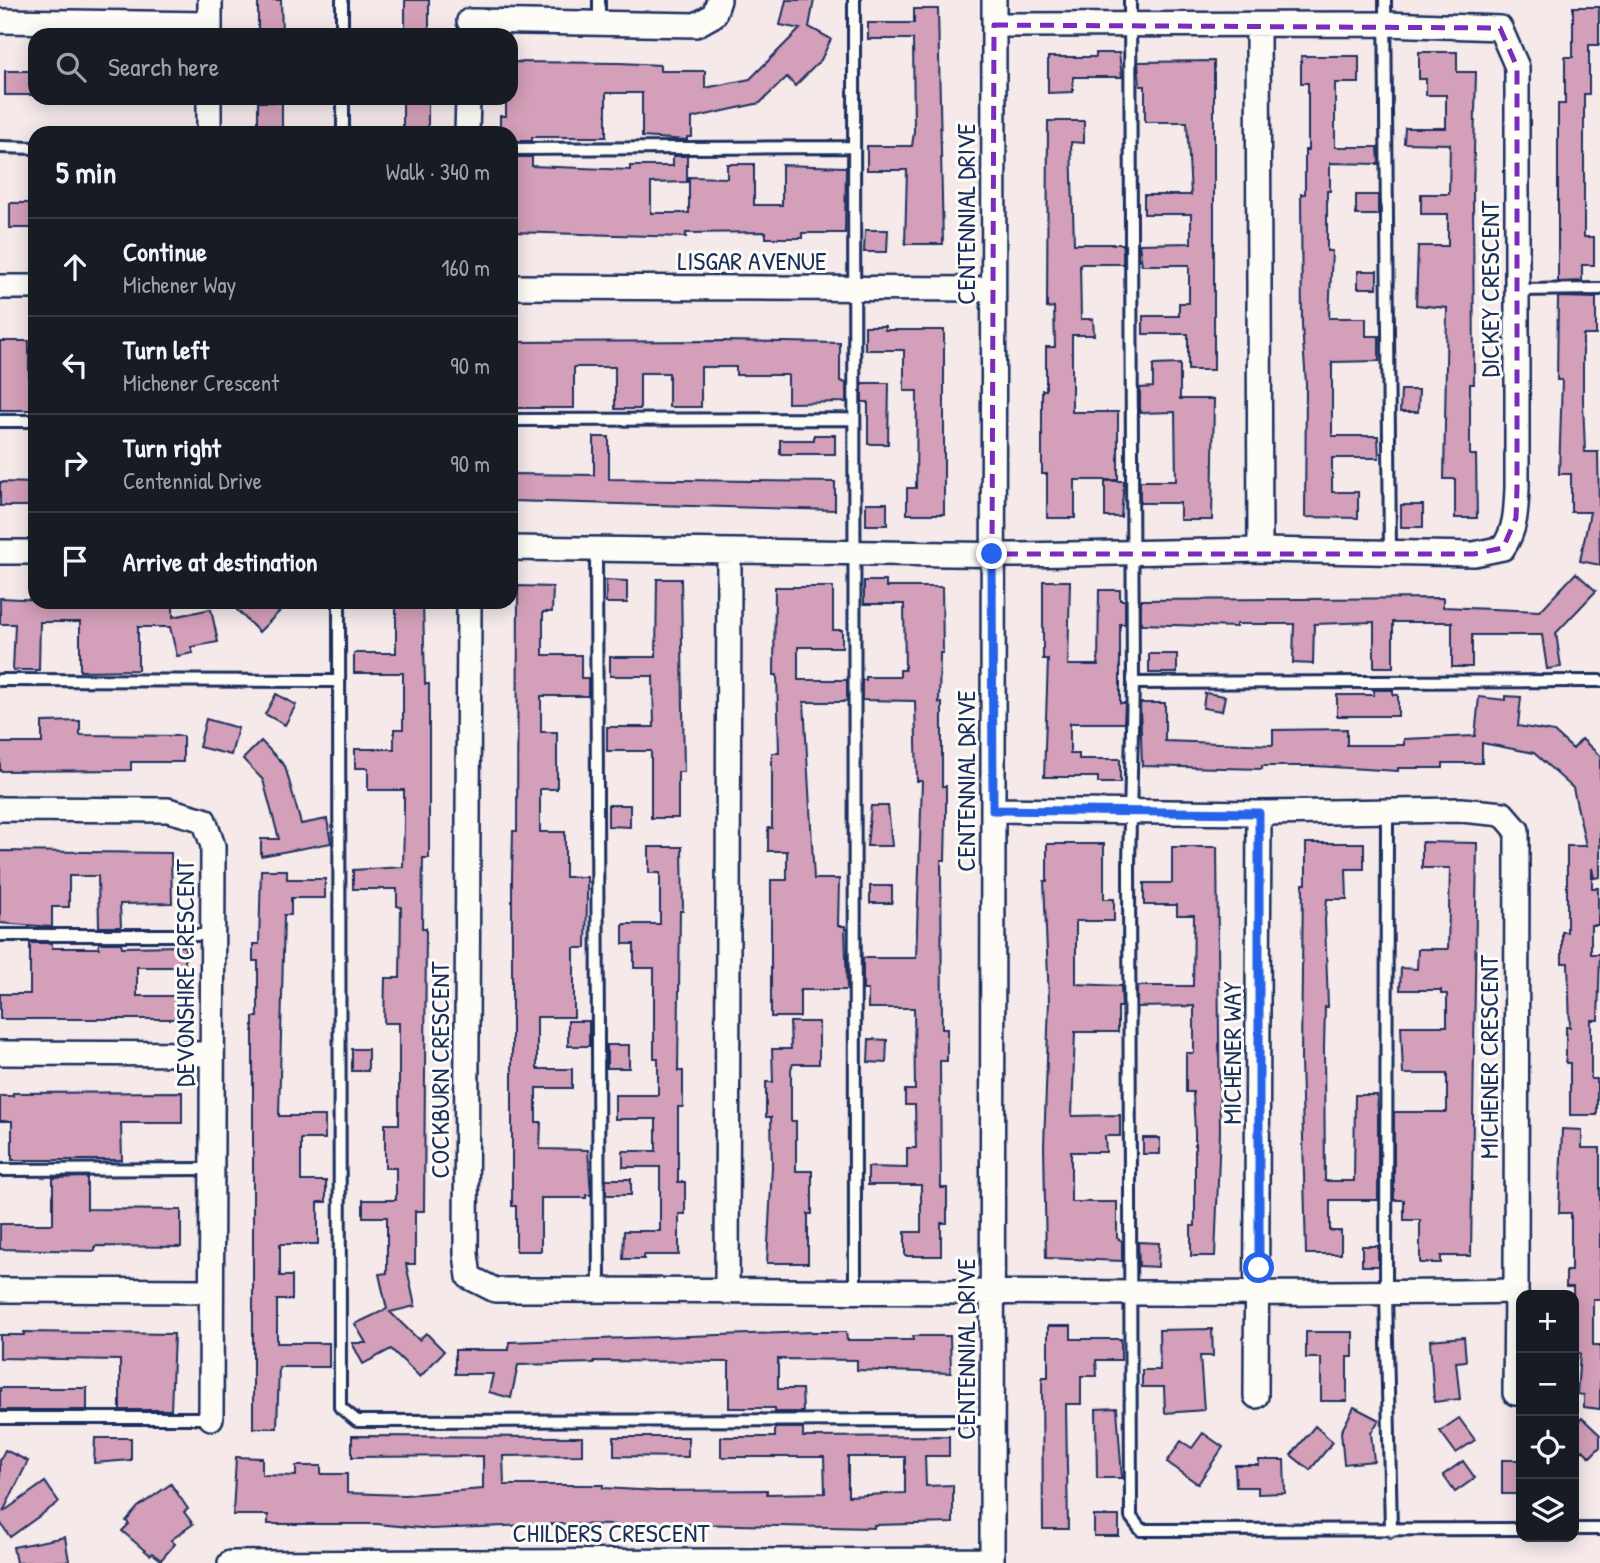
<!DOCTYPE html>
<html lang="en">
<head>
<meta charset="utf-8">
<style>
	body { margin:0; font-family:"Patrick Hand",sans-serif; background:#20242c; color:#f1f3f6 }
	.controls { position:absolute; right:21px; bottom:21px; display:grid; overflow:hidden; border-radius:14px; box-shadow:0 4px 18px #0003 }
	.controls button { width:63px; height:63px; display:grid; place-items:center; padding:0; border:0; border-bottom:2px solid #363941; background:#171b24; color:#f1f3f6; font:35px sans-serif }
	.stop { position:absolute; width:21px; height:21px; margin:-16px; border:5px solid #2563eb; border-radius:50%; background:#fff }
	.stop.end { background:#2563eb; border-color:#fff; box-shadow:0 2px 7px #0008 }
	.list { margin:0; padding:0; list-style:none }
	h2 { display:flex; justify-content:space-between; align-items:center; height:91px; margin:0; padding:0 28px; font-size:30px }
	h2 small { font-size:23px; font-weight:400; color:#9ea1a6 }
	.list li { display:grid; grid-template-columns:46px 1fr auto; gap:21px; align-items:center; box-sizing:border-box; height:98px; padding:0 28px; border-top:2px solid #363941 }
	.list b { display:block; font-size:26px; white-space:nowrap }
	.list p { margin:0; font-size:23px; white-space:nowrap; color:#9ea1a6 }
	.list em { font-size:23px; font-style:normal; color:#9ea1a6 }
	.icon { flex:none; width:38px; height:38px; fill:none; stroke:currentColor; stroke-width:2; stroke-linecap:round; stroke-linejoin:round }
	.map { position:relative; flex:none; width:1600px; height:1563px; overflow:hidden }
	.search { position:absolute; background:#171b24; box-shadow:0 4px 18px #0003; left:28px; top:28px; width:490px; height:77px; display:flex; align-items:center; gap:18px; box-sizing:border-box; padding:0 24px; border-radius:21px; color:#9ea1a6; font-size:26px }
	.panel { position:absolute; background:#171b24; box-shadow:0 4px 18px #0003; left:28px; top:126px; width:490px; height:483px; border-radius:21px }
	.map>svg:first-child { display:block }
</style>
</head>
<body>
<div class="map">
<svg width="1600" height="1563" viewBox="0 0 1600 1563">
	<rect width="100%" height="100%" fill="#f5e9ea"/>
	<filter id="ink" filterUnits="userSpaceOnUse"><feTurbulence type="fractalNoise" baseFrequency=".0143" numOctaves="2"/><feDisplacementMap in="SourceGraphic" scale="14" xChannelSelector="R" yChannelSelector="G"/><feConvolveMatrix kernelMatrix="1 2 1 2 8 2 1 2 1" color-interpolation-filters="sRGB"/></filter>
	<g filter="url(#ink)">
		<path fill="#d49fb8" stroke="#1b2f5e" stroke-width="2" fill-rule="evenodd" d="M258 0H281L282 35H258Z
			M405 0H429V35H405Z
			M786 0H814L809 27 831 39 821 60 795 86 787 77 760 103 692 118V137H687V140L642 137V93H606V137H532V141H511V133H500V116H506V98H511V62L620 63 660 65V71H705V88L750 79 800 29 780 25Z
			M1573 7H1599V45H1589V94H1584V237H1594V265H1582V281L1558 282V104H1565V57H1573Z
			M914 9H938L943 244H905L907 170H867V146H912L914 132 913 39H868V23H914Z
			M1419 52H1457V72H1476L1473 192 1474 384H1470V455H1476L1477 518H1455V479H1444L1447 308 1416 305 1418 246H1448V214H1421V194H1449L1450 144 1404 143 1405 128H1446V95H1426V79H1419Z
			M1096 53H1119L1122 77H1073V92L1048 93V57H1096Z
			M1301 56H1359V83H1335V147H1378L1379 164 1330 163V191H1327V251H1332L1329 318H1366V336H1379V361L1332 362V436H1378L1379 458H1332V492H1358V518L1305 517 1306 384 1302 326 1301 194H1305V150H1308V83H1301Z
			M1214 61V370H1188V334H1143V316H1179V303H1189V265H1142L1139 244 1191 243V214H1144V195H1191L1187 122H1145V86H1140L1138 62Z
			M5 71H35V95H5Z
			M403 100H428V133H403Z
			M258 102H282V133H258Z
			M1048 121H1084V143L1071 142 1074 244H1123V264H1080L1081 319H1093L1094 335H1072V412H1118V480H1075V518H1047V474H1042V390H1046V347H1055L1054 307 1047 308Z
			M673 156H687V182L651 183V213H689V177L727 178V164H754V205H782V165L846 167 845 233H802V238H766V232L686 233V237L511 232V157H532V166L630 170V166H673Z
			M1356 195H1378V215H1356Z
			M10 203H35V228H10Z
			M865 230H888L887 252H864Z
			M1358 271H1377V288H1358Z
			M1558 297 1596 298V335H1583V400L1585 452H1598L1600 565 1580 561 1590 512H1571V474H1559L1562 380H1557Z
			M865 326H885V330H944V514H907V488H916L917 391H904V350H865Z
			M0 341H29V385H35V410H0Z
			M722 341 840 343V381L846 383V402L788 403V375H736V367H701V407H669V373H640V409H615V367H574V408H511V342Z
			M1180 364V399H1214L1212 520H1180V503H1140V481H1176L1175 412 1140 413V388L1153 387V365Z
			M862 383H889L888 444H868V402H862Z
			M1401 390H1419L1418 412H1400Z
			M814 435H835V454H780V440H814Z
			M594 437H609V479L835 482V510L511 501V474L594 475Z
			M1105 481H1124L1121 517H1105Z
			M0 482 35 483V506H0Z
			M866 503H887V525H866Z
			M1401 505H1423V527H1401Z
			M1576 573 1596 591 1556 633 1561 667 1547 669 1542 635H1472V667H1452V622H1393V667H1374V622L1314 624 1313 664 1293 663 1294 624H1236V627L1141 624V600L1443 598V607L1540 611Z
			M657 579H681L684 772H678V818H651V751H607V727H654L653 676H610V657H656Z
			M606 580 627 581V603H606Z
			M864 581H886V587H942L943 653H940L939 703H942V786H946V818L945 860H941L942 1029H947V1061H940L941 1188H947V1223H941V1256H905V1232H921V1185H868V1167L907 1168V1148H916L915 1105H905V1090H915L914 1008H868V990H863V958H916L922 781H917L915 701 862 700V680H866V677H900V670H905L904 604H864Z
			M1043 581H1070L1068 665H1098L1099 590H1120V600H1125V624H1120V703H1125L1124 723H1070V754H1079V759H1120V783H1098V777H1044L1048 659H1043Z
			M518 586 553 587 552 612H543V655H581V678H588V696H541V732H557V789H540V832H565V877H587V900L586 948H574V1017H537V1069H572V1088H536V1122H541L540 1149 588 1150 591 1195H586V1198H541V1251H516V1206H512V878L513 831H517Z
			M775 587H833V630H842V647H798V680H847V700L843 702H804L814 879H839L838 926H845L847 990H800V1017H771V880H787V851H768V828H772V753H779L777 675H774Z
			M0 598 173 606V617L211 609 218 642 191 647 193 653 177 656 170 627H138V670L80 671V622H40L39 670H13L15 624H0Z
			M229 602H289L259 632Z
			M396 602H423L425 684H429V858H423L422 928H426L424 1211H415V1264H406L415 1306 390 1312 419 1340 426 1333 444 1351 420 1377 391 1349 363 1364 352 1343H366L355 1324 387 1309 379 1274 387 1273V1217H363V1200H396V1168H385V1124H399V1023H384L385 978H400L401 907 397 906V889H353V870L403 867 404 821V790H368V768H355V749H394V729H403V673H354V653H396Z
			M1149 654H1177V673H1149Z
			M1374 690H1393V695H1398V716H1337V695H1374Z
			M1205 693 1225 696 1222 711 1203 708Z
			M276 694 296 705 285 725 265 714Z
			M1505 696 1521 697 1518 726 1554 732 1573 749 1582 739 1600 756V877L1594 878 1592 868V888H1598V925H1591V954H1600L1598 1020H1591V1079H1597V1115H1570V1063H1566V1027H1570L1568 963H1562V932H1567V846H1586L1573 788 1534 753 1482 743V763H1443V768H1398V771L1315 766H1262V769L1142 766 1140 703H1165V741L1273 745V730L1347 729V745H1404V739L1475 736 1479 697 1505 700Z
			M206 719 238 728 231 755 199 747Z
			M80 721V735L183 736V762H131V770L0 771V743H42V722Z
			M261 741 285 766 301 824 327 819 331 843 261 856V839H279L263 780 243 759Z
			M608 805H630V827L608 826Z
			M871 806H888L892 846H867Z
			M1422 842 1477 843 1471 1256H1441V1263H1420V1220H1404V1200H1394V1112H1447V1074H1403L1401 1026H1447V994H1441V990H1400L1401 968 1417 969 1418 949H1448L1450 868H1422Z
			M1306 843H1364V869H1346L1347 899H1327L1325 920 1328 1007H1325L1324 1049 1325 1181H1354L1355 1095H1377L1378 1112V1200H1330V1231H1341V1254H1306L1301 1059 1303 884H1306Z
			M1047 844H1104V899H1114V921H1076V984L1121 986 1122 1007H1118V1032H1075L1072 1116 1120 1115V1136H1105L1106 1152H1071V1202H1117V1238L1122 1241V1261L1046 1258 1044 1146 1049 1001 1044 881H1047Z
			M649 847H682L683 911H680L678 1071H683V1107H678V1182H685V1214H679V1255H644V1259H623L624 1231H660V1167H623V1151H656V1119H615V1095H658V1058H654V968H634V944H623V924H660V873H649Z
			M1172 847H1217L1220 1132 1215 1256H1191V1226H1195V1132L1193 1092H1186V1053H1194V1006L1137 1007V986H1193L1194 915H1177V905H1144V883H1172Z
			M0 851 171 853 172 903 120 904 121 927H99L98 876H69V907H52V927L0 923Z
			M261 870H287V879H325V898H291V915H284L279 1116H325V1139H301V1181H326V1202H318V1244H280V1276H292V1300H277V1343H329V1367H279L277 1428H253V1017H258V961H253V944H259Z
			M870 886H892V903H870Z
			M30 943H52V948H99V943H121L122 947 185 946V967H137V996H176V1019H0V994H30Z
			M568 1021H589V1046H568Z
			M790 1022H819V1064H793L791 1069V1121H796V1171H812V1214H808V1263H767L772 1166 771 1117H766V1082H773L772 1049H791Z
			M869 1039 887 1040 886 1063 868 1062Z
			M607 1045H629V1068H607Z
			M352 1049H368V1071H352Z
			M182 1092V1123H121L122 1160H12V1121H0V1096H13V1093Z
			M1562 1129 1582 1130V1148H1600V1299H1593V1345H1600V1409L1584 1407V1395L1577 1394 1580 1353 1574 1352 1573 1287H1566V1271H1571V1213H1559Z
			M1143 1138H1160V1154H1143Z
			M87 1177V1209L181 1210V1247L95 1246V1251L0 1249V1224H53V1178Z
			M606 1179H631V1195H606Z
			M1138 1242 1159 1243 1158 1267 1139 1266Z
			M1362 1246H1378V1266H1362Z
			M1048 1326H1071V1339H1121V1360H1096L1097 1376H1081V1404H1066L1068 1529H1043L1042 1377H1048Z
			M1212 1329 1213 1356H1200L1204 1410 1165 1413 1164 1387H1142V1370H1160L1159 1330Z
			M24 1332 174 1334 171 1410H120V1360L0 1358V1335H24Z
			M811 1332H846L847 1340H913V1336H950L951 1373 857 1370V1360L778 1359V1389H802L803 1412H775V1408H729V1362L594 1361V1363L518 1365 511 1398 489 1392 493 1374H455V1350H509V1342Z
			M1306 1332H1353V1357H1347V1401H1321V1358H1306Z
			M1464 1337 1466 1361 1456 1362 1460 1399 1434 1402 1430 1340Z
			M0 1388H87V1410H0Z
			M1354 1407 1379 1420 1371 1433 1374 1461 1344 1464 1341 1432Z
			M1117 1408 1122 1478H1097L1096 1409Z
			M1459 1418 1475 1440 1456 1453 1440 1431Z
			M1582 1418 1600 1435V1447L1590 1457 1583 1450 1574 1460V1427Z
			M1315 1426 1333 1442 1310 1470 1291 1455Z
			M775 1428H803V1437L949 1436V1456H925L926 1486 953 1485V1523L874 1525V1528L691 1524 615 1528V1525L556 1524 431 1529 377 1524H268V1515H233L236 1457 262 1458V1475L296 1476V1466H321V1474H347V1493L404 1495 483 1489V1456L352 1457V1436L582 1437V1455L503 1456 504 1485H603V1488L658 1491 767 1490V1494L825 1493 824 1457H721V1437H775ZM848 1457H905V1493L848 1496Z
			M1203 1433 1223 1447 1198 1484 1167 1462 1181 1441 1192 1448Z
			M614 1437H688V1457L614 1456Z
			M95 1438H131V1460L94 1463Z
			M5 1450 28 1461 3 1512 45 1482 59 1502 10 1537 0 1522V1460Z
			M1259 1460H1284L1285 1493 1258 1494V1487H1236L1235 1465H1259Z
			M1502 1460H1521V1494H1502Z
			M1463 1461 1475 1478 1455 1492 1443 1475Z
			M171 1484 188 1509 184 1512 193 1524 171 1540 175 1544 161 1560 152 1553 150 1555 122 1531 129 1524 126 1521 138 1507Z
			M1094 1516H1119V1536H1094Z
			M65 1537 69 1561 16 1563 13 1547Z"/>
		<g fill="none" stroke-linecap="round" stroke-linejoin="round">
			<defs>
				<path id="service" d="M342 0V35
					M854 0 855 1291
					M1130 0 1133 683 1129 865 1131 1517 1141 1530 1521 1529
					M1385 0 1390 551
					M599 22V0
					M343 98V133
					M0 147 35 148
					M511 149 854 147
					M1516 290 1600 289
					M511 420 853 419
					M0 421H35
					M596 551 599 1290
					M339 602 340 1407 357 1421 993 1420
					M0 680 337 681
					M1133 683 1600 681
					M1387 811 1386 1293 1391 1531
					M0 935H212
					M0 1170 211 1169
					M0 1418H211
					M1574 1529H1600"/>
				<path id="minor" d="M0 21 210 24
					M469 21 696 25 714 15 719 0
					M1258 25 1260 550
					M210 35V0
					M209 133V98
					M467 133 468 98
					M0 287H35
					M511 287 993 289
					M511 548 1021 555 1260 550 1474 554 1503 548C1516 529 1516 510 1517 488V67L1500 28 1385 24 994 25
					M0 552H35
					M469 602 466 1254 469 1277 495 1290C836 1289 1176 1297 1516 1291L1517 830 1503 814 1461 810 1259 813 993 810
					M0 809 168 810 204 820 213 846 211 1418
					M0 1053 212 1054
					M0 1290 210 1291
					M727 1292 729 552
					M1515 1393 1516 1291
					M1256 1396 1259 813
					M230 1563 992 1560
					M992 1563 994 0"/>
			</defs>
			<use href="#service" stroke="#1b2f5e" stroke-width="16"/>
			<use href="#minor" stroke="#1b2f5e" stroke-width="28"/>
			<use href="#service" stroke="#fdfcf7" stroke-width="10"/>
			<use href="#minor" stroke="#fdfcf7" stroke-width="23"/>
		</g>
	</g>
	<g fill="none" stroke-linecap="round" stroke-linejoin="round" filter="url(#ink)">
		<path stroke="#2563eb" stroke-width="9" d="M992 554 993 810 1259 813V1268"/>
	</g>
	<path fill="none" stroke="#7b2cbf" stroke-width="5" stroke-dasharray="14 9" stroke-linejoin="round" d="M994 25 1500 28 1517 67V488L1516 518 1503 548 1474 554H992Z"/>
	<g text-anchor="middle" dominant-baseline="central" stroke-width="6" stroke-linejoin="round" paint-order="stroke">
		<g font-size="26" fill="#1b2f5e" stroke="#fdfcf7">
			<text transform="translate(965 214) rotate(-90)">CENTENNIAL DRIVE</text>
			<text x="752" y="260">LISGAR AVENUE</text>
			<text transform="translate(1489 289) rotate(-90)">DICKEY CRESCENT</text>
			<text transform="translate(965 781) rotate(-90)">CENTENNIAL DRIVE</text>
			<text transform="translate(184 973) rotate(-90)">DEVONSHIRE CRESCENT</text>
			<text transform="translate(1231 1053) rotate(-90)">MICHENER WAY</text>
			<text transform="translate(1488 1057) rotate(-90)">MICHENER CRESCENT</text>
			<text transform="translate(439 1070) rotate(-90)">COCKBURN CRESCENT</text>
			<text transform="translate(965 1349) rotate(-90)">CENTENNIAL DRIVE</text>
			<text x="611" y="1532">CHILDERS CRESCENT</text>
		</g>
	</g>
</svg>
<div class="controls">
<button>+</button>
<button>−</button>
<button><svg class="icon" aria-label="locate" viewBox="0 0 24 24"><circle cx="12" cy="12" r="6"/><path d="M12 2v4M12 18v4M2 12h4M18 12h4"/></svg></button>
<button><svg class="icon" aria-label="layers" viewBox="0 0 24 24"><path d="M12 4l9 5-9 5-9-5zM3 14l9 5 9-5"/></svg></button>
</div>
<div class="stop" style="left:1259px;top:1268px"></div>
<div class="stop end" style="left:992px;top:554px"></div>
<div class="search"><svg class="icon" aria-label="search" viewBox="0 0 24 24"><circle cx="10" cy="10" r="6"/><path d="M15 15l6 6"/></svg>Search here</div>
<section class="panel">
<h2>5 min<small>Walk · 340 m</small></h2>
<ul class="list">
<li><svg class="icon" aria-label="ahead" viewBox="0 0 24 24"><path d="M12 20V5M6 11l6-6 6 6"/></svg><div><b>Continue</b><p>Michener Way</p></div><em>160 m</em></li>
<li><svg class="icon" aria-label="left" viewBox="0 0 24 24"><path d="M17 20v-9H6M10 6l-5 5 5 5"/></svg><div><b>Turn left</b><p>Michener Crescent</p></div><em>90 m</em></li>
<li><svg class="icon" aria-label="right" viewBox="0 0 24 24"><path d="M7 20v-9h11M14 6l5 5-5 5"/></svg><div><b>Turn right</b><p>Centennial Drive</p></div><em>90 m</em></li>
<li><svg class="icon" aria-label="arrive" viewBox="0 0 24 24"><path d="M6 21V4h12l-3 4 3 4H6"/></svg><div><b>Arrive at destination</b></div></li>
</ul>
</section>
</div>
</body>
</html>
